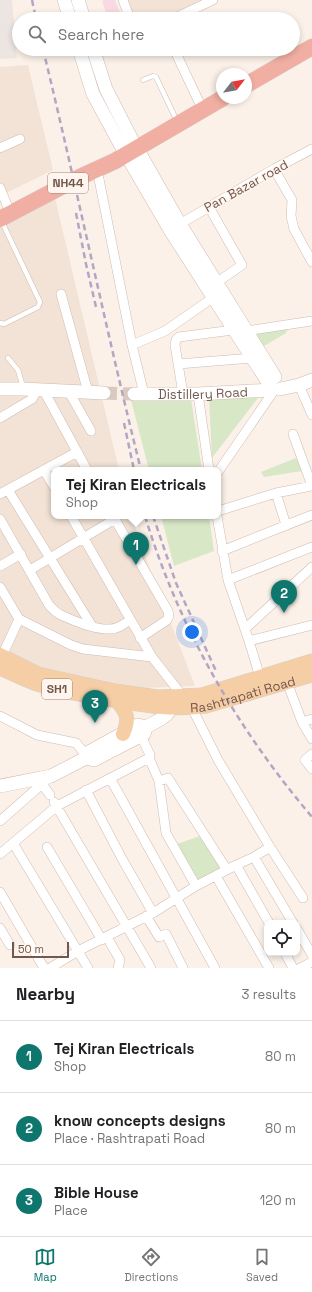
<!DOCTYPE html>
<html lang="en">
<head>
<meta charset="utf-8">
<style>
	body { margin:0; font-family:"Space Grotesk",sans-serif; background:#f2f2f2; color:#202124 }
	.controls { position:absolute; right:12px; bottom:12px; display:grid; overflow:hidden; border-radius:8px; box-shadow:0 2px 6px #0003 }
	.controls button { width:36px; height:36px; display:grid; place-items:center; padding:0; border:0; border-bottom:1px solid #e0e0e0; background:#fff; color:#202124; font:20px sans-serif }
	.compass { position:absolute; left:216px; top:68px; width:36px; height:36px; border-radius:50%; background:#fff; box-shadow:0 2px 6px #0003; rotate:59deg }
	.scale { position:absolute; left:12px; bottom:10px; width:57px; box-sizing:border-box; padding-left:4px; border:2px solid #74574d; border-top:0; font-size:11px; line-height:14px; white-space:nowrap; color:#74574d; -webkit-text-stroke:3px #fef6ee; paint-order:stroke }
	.you { position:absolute; left:192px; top:632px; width:14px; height:14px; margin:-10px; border:3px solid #fff; border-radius:50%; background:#1a73e8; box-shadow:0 0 0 6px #1a73e833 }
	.badge { display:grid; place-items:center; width:26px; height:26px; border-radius:50%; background:#0f766e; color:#fff; font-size:13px; font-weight:700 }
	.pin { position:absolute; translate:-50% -33px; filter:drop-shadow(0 1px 2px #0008) }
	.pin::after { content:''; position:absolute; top:21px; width:14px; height:12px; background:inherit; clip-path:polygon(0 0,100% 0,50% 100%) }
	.popup { position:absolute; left:51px; top:467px; width:170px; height:52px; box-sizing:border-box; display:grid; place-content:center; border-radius:8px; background:#fff; filter:drop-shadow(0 1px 3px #0005); font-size:13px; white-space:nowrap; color:#757577 }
	.popup b { font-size:15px; color:#202124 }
	.popup::after { content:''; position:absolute; left:50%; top:100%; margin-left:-8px; border:8px solid transparent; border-top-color:#fff }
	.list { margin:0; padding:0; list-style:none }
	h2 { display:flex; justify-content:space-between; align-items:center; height:52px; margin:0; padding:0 16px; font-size:17px }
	h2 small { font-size:13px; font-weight:400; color:#757577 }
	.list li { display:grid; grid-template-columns:26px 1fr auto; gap:12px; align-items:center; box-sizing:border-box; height:72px; padding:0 16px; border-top:1px solid #e0e0e0 }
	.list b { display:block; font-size:15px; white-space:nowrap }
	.list p { margin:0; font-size:13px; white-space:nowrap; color:#757577 }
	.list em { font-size:13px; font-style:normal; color:#757577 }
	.icon { flex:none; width:22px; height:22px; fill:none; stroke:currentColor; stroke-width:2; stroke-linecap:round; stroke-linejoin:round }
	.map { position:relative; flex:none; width:312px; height:968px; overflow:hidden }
	.search { position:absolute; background:#fff; box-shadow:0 2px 6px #0003; left:12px; right:12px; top:12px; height:44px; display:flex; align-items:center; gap:10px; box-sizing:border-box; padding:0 14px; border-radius:22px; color:#757577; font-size:15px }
	.sheet { height:268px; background:#fff }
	nav { display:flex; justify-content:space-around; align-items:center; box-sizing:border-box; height:56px; border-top:1px solid #e0e0e0; background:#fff; font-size:11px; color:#757577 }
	nav a { display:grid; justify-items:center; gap:2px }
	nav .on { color:#0f766e }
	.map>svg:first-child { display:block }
</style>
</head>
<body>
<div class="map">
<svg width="312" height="968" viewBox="0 0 312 968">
	<rect width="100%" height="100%" fill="#fbf1e8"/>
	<path fill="#f2e3d6" d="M128 0H208L166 19H135Z
		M28 65 53 170 0 196V67Z
		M55 198 119 470H54V516H132L140 543 195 686 143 688 92 683 46 671 0 649V225Z"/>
	<path fill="#ece5e1" d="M0 0H12L17 58 0 59Z"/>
	<path fill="#f8dbe2" d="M104 0H115L123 19H108L102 1Z"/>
	<path fill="#d8e8c7" d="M291 323 286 333 259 349 249 332Z
		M261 394 212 458 209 398Z
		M191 399 202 470H149L131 400Z
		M296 458 302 471 264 477 261 472Z
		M161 516H209L214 551 174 566Z
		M200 836 221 869 199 881 177 844Z"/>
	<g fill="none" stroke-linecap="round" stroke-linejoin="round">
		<path stroke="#d9cac1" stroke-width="13" stroke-dasharray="13 6" stroke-linecap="butt" d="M104 393 134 394"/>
		<defs>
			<path id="lane" d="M143 80 153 76 156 77 174 115
				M0 323 4 324 38 307 40 302 2 222
				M8 358 18 370 23 387"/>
			<path id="street" d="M123 0 130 19
				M173 19 213 0
				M174 49 199 102
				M0 148 20 139
				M97 169 132 345 144 394
				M274 169 292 200 291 216 294 229 312 262
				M0 188 7 205
				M209 207 242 265 216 283
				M180 224 274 169 312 149
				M61 294 88 392
				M246 331 312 321
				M132 345 165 331 214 297
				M178 364 252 358 256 355
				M299 385 312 415
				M44 391 87 470
				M69 392 91 431
				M183 394 175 345 176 340 179 337 233 330
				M198 394 209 470
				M0 418 32 399 37 390
				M293 434 312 486
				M44 470 54 487
				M218 472 273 392
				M8 490 92 626
				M276 493 286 525
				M0 494 77 452
				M218 511 276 493 312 486
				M113 516 168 611 169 616 167 620 140 638
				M217 516 228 580 249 641 260 677
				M0 519 49 605C53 609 56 613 61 615 74 621 97 630 110 629 118 629 124 624 130 620
				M222 551 312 515
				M0 566 21 554
				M30 570 115 519
				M228 580 312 547
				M0 587 19 619 71 645 83 649 152 657
				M245 629 312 567
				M249 641 312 625
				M2 656 19 619
				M287 682 302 722 312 739
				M0 716 37 735 76 743 81 749 86 758
				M302 722 312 719
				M143 740 150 755 149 758 159 781 166 833 196 886
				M312 754 305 760 312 769
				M110 778 215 968
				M159 781 168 778 227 870
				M42 784 50 795
				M86 790 121 857 153 913
				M54 802 151 968
				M0 821 50 777
				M13 843 88 968
				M47 847 102 940
				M270 847 303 898
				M0 854 57 806 149 758
				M254 857 293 923
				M236 865 269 923
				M216 876 269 968
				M0 892 44 968
				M146 916 159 937 166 934 183 968
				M0 928 10 945
				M297 929 312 955
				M107 937 120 960 118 968
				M285 953 293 968
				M50 968 78 951 153 913 196 886 236 865 254 857 270 847 218 760 192 708 152 657 71 516
				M300 968 312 962"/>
			<g id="secondary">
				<path d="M64 0 70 19"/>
				<path d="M78 0 84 19"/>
				<path d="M79 49 93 94 120 144 170 230 271 387"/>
				<path d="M93 49 106 89 131 138 180 224 275 377"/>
				<path d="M0 389H23L104 393"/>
				<path d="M280 389 299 385 312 380"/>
				<path id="s1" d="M134 394H198L271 390"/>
				<path d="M86 758 94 760 144 734 146 727"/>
				<path d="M0 786 51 776 86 758 89 752 138 725 146 727C160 719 171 717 174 699"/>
			</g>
			<g id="primary">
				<path d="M0 655 38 674 115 691 158 697 202 695 312 661"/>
				<path id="s2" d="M0 668C12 673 24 680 37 684 57 690 78 694 100 698 135 704 171 711 206 706L312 675"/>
				<path d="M117 701C127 713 130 719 123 734"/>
			</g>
			<path id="highway" d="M246 85 312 47
				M0 219 80 177 115 161 223 98"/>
		</defs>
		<use href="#lane" stroke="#cebbb1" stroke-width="5.5"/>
		<use href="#street" stroke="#cebbb1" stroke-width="10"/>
		<use href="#secondary" stroke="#d1baaf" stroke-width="14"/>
		<use href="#primary" stroke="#d8d0cd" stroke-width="15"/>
		<use href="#highway" stroke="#d8d0cd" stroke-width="17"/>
		<use href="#lane" stroke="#fff" stroke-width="4.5"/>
		<use href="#street" stroke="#fff" stroke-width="9"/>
		<use href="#secondary" stroke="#fff" stroke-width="13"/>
		<use href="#primary" stroke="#f5cea5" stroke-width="14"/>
		<use href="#highway" stroke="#f1afa3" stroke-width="16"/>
		<path stroke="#b3a6c5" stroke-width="2.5" stroke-dasharray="6 4" stroke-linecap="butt" d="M32 0 36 19
			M43 49C77 189 106 330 141 470
			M76 213 86 264 96 307
			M124 423 134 470
			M145 516C179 628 236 727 312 817
			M153 516 176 583 216 671"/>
	</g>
	<g text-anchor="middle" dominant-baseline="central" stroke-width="3" stroke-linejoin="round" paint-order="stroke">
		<g fill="#fef6ee" stroke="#9d877d" stroke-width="1">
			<rect x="48" y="173" width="40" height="20" rx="3"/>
			<rect x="42" y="679" width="30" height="20" rx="3"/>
		</g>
		<g font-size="12" font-weight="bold" fill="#74574d">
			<text x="68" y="183">NH44</text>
			<text x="57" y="689">SH1</text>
		</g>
		<g font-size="13" fill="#74574d" stroke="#fef6ee">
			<text transform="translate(246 186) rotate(-29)">Pan Bazar road</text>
			<text stroke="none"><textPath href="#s1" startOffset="69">Distillery Road</textPath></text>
			<text stroke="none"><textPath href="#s2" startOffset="250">Rashtrapati Road</textPath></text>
		</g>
	</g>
</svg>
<div class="controls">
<button><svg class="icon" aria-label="locate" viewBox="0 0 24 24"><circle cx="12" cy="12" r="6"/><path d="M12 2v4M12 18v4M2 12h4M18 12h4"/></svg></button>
</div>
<svg class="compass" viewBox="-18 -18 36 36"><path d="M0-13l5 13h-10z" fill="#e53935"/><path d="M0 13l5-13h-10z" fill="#757577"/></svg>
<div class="scale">50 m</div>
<div class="you"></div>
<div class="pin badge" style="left:136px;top:565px">1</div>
<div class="popup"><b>Tej Kiran Electricals</b>Shop</div>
<div class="pin badge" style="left:284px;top:613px">2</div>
<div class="pin badge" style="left:95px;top:723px">3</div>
<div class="search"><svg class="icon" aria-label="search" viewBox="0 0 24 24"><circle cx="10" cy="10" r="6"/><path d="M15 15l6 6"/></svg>Search here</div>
</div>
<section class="sheet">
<h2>Nearby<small>3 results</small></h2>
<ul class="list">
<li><span class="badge">1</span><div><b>Tej Kiran Electricals</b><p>Shop</p></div><em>80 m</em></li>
<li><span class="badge">2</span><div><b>know concepts designs</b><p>Place · Rashtrapati Road</p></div><em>80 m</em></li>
<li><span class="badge">3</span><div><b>Bible House</b><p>Place</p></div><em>120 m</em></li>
</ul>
</section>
<nav>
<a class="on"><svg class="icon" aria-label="map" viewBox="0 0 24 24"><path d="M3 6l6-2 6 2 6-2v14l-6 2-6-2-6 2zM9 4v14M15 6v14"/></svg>Map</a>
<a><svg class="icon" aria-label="directions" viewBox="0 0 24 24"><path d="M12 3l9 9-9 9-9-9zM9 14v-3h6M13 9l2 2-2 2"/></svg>Directions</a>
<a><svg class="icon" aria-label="saved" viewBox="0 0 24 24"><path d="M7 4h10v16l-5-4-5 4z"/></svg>Saved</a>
</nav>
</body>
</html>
